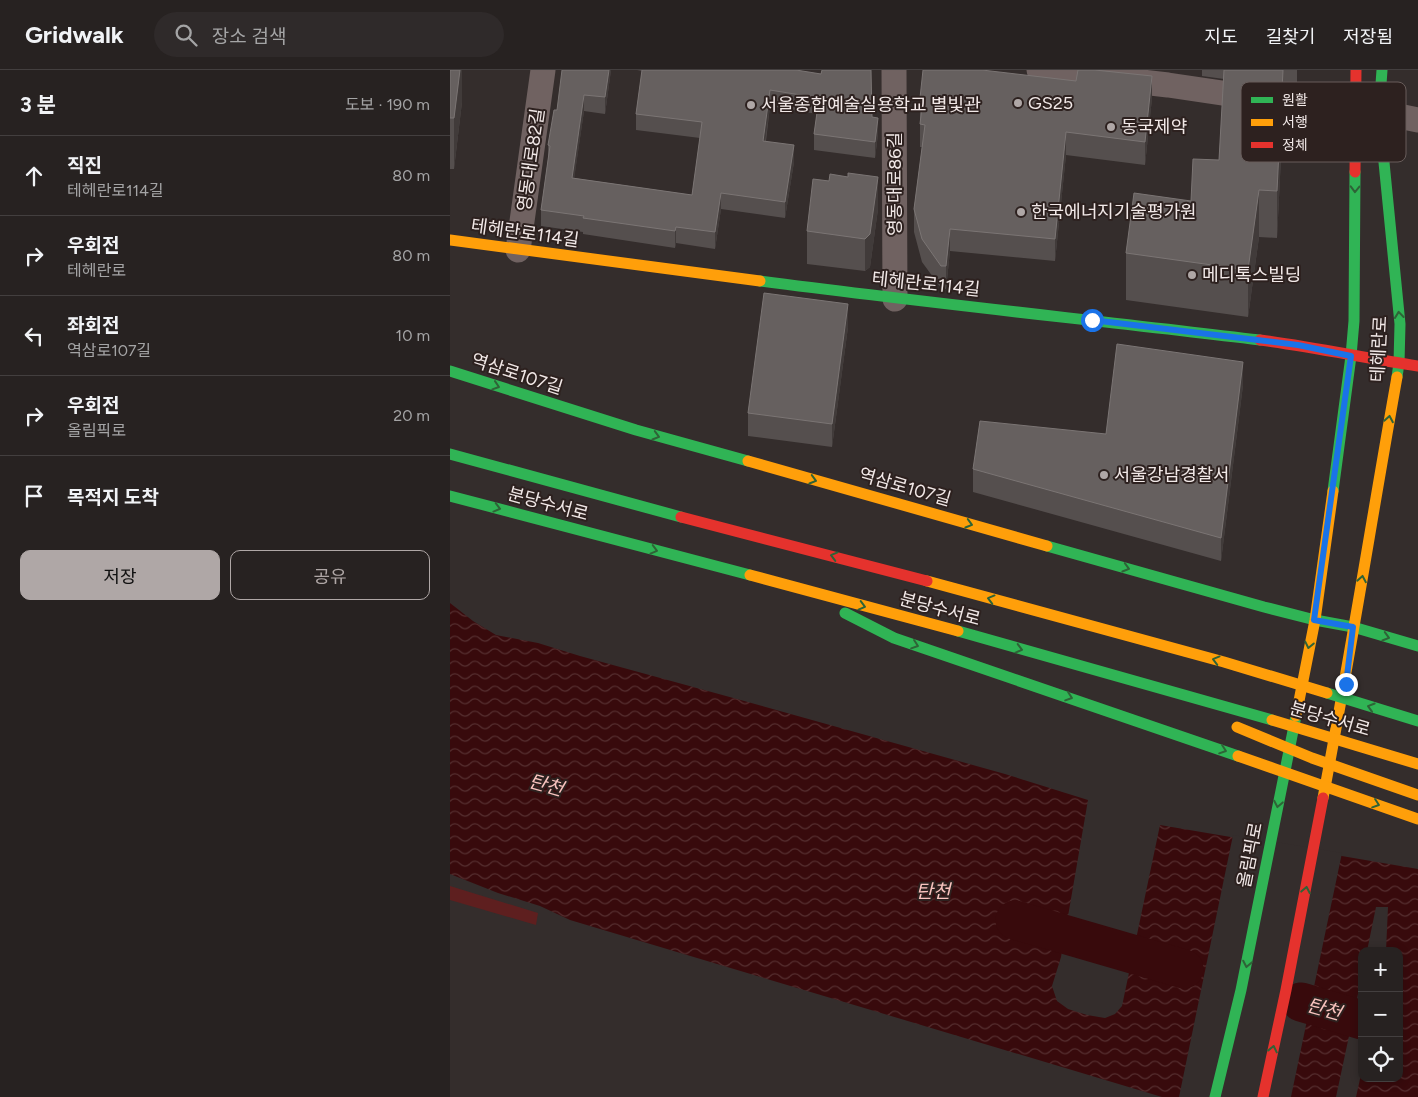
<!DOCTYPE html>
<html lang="ko">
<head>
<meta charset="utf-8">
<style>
	body { margin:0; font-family:Figtree,"Noto Sans KR",sans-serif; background:#2f2a2a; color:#f1f3f6 }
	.controls { position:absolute; right:15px; bottom:15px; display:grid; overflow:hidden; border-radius:10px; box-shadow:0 2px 8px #0003 }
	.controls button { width:45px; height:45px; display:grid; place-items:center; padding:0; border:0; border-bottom:1px solid #433f3f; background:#272221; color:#f1f3f6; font:25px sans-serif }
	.stop { position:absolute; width:15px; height:15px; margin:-11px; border:4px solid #1a73e8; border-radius:50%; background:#fff }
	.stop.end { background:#1a73e8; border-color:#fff; box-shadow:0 1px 5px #0008 }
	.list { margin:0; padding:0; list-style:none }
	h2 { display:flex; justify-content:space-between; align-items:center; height:65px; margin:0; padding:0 20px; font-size:21px }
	h2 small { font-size:16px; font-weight:400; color:#a4a4a5 }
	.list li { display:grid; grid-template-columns:32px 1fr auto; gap:15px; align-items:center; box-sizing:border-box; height:80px; padding:0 20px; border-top:1px solid #433f3f }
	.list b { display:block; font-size:19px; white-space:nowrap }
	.list p { margin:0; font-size:16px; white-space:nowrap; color:#a4a4a5 }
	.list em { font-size:16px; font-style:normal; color:#a4a4a5 }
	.actions { display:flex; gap:10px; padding:15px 20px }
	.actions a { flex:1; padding:11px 0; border:1px solid #afa7a6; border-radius:10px; text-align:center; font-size:18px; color:#afa7a6 }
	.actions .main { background:#afa7a6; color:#111 }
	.icon { flex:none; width:28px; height:28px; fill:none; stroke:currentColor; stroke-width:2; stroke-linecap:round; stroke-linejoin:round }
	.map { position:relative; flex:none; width:968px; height:1027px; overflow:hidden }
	header { display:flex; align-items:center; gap:30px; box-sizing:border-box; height:70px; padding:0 25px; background:#272221; border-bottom:1px solid #433f3f }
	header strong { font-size:24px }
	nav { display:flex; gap:28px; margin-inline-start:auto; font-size:18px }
	.search { width:350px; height:45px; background:#2f2a2a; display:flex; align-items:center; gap:12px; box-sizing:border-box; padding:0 18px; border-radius:28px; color:#a4a4a5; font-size:19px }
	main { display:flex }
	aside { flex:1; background:#272221 }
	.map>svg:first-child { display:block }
</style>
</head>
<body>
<header>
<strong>Gridwalk</strong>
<div class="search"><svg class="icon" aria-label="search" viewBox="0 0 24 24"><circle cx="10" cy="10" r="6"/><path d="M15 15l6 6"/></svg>장소 검색</div>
<nav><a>지도</a><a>길찾기</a><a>저장됨</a></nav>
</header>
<main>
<aside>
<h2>3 분<small>도보 · 190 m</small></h2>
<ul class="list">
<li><svg class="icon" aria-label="ahead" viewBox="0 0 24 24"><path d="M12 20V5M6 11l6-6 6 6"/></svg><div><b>직진</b><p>테헤란로114길</p></div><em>80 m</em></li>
<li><svg class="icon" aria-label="right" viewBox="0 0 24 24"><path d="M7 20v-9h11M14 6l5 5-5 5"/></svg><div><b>우회전</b><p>테헤란로</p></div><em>80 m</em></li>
<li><svg class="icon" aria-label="left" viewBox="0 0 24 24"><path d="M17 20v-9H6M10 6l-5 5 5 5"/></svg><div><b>좌회전</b><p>역삼로107길</p></div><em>10 m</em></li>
<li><svg class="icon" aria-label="right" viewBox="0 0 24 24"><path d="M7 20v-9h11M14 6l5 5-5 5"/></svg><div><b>우회전</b><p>올림픽로</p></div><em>20 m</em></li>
<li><svg class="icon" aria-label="arrive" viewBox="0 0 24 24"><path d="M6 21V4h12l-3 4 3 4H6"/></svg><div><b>목적지 도착</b></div></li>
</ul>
<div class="actions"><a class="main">저장</a><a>공유</a></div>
</aside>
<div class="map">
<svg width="968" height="1027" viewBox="0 0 968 1027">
	<defs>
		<pattern id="water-waves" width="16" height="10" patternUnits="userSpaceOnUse" patternTransform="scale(1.25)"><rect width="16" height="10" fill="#380a0c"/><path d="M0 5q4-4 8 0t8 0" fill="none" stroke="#552e2f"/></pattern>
	</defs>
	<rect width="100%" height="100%" fill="#342d2c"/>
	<path fill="#5e1f1f" d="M0 816 88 843 86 855 0 830Z"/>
	<path fill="url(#water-waves)" d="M0 533 23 551 46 565 88 573 130 586 287 629 555 704 638 730 611 887 602 916 607 931 618 939 637 945 655 948 665 944 672 936 710 755 968 799V1027H906L912 1000V1008H949V881H936L938 837H926L917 881H912V905L886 1027H712L120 850 90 836 48 823 0 804Z"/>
	<path fill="#342d2c" d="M783 765 892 783 841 1027H729Z"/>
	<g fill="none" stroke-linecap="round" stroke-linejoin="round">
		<path stroke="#380a0c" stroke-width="39" d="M565 850 734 899
			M851 932 912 950"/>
		<path stroke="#706261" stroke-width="25" d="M444 0 445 229
			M589 0 718 15 907 43
			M929 42 968 50
			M68 180 93 0"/>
		<path stroke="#30b455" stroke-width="11" d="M932 0 929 42 950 254 949 293 947 307
			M310 211C477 233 644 250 810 270
			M0 301 186 360 298 391
			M883 421 901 286 904 251 905 102
			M597 476 814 537 865 550 903 557 968 576
			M765 1027 791 920 846 646"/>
		<path stroke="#ff9f0a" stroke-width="11" d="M0 170 310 211
			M298 391 597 476
			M846 646 865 550 883 421
			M873 728C900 588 922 447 947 307"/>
		<path stroke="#e5322d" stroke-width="11" d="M905 102 906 0
			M810 270C863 277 915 288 968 296
			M813 1027 836 920 873 728"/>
		<path stroke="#30b455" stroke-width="11" d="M0 384 231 447
			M0 426 300 505
			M395 543 444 568 788 686
			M508 561 822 650
			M877 623 968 651"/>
		<path stroke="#ff9f0a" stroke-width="11" d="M300 505 508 561
			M477 511 774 592 877 623
			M822 650 968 694
			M787 657 862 688 968 725
			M788 686 968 749"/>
		<path stroke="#e5322d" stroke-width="11" d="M231 447 477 511"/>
	</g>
	<path fill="#554f4e" d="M0 0H12V32L4 99H0Z
		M161 0 155 44 134 41 124 108 242 125 250 68 186 60V44L192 1 187 0H346L422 47 428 64 425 88 364 80V64L367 44 320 36 316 71 344 92 335 148 271 139 265 179 226 173 225 178 133 164V162L91 156V140L98 89V75L107 40Z
		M752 0H847V15L835 14 834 18H833V47L827 168 809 167 798 247 676 230V183L741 131 769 90 774 9 752 6Z
		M470 28H702L695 95 616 85 605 191 500 181 496 219 491 218 472 192 464 162V139L472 77H470Z
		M428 139 420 197 415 201 357 194V161Z
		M398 257 382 377 298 366V343Z
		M793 315 771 491 523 422V399L656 364Z"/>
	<path fill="#413b3a" d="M10 0H12V32L4 99V48Z
		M159 0H161L155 44V27Z
		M833 0V47L827 168V121Z
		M702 6V28L695 95V72Z
		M320 20V36L313 87V71Z
		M134 25V41L122 124V108Z
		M428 48V64L425 88V72Z
		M616 62V85L605 191V169Z
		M344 75V92L335 148V132Z
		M428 107V139L420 197 415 201V169Z
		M809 120V167L798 247V200Z
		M271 123V139L265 179V162Z
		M226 157V173L225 178V161Z
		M500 159V181L496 219V196Z
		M398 234V257L382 377V354Z
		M793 292V315L771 491V468Z"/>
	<path fill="#66605f" stroke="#7b7574" d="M0 0H10L4 48H0Z
		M112 0H159L155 27 134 25 122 108 242 125 252 52 186 44 192 0H346L371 4 372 0H421L422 47 428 48 425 72 364 64 369 28 320 20 313 71 344 75 335 132 271 123 265 162 226 157 225 161 133 148 134 146 91 140 100 76 98 75 104 40H107Z
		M473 0H532L626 11 628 0H645L702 6 695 72 616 62 605 169 500 159 496 196H491L472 169 464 139 475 55 470 54 473 28H470Z
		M774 0H833L827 121 809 120 798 200 676 183 684 123 741 131 743 89 769 90Z
		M398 103 428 107 420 164 415 169 357 161 363 109 379 111 380 104 398 107Z
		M314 223 398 234 382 354 298 343Z
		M667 274 793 292 771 468 523 399 530 351 656 364Z"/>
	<defs><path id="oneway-chevron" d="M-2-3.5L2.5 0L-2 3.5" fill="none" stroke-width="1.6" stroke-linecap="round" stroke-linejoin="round" transform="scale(1.25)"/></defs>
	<g stroke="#2e6337">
		<use href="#oneway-chevron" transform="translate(905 119) rotate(91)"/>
		<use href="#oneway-chevron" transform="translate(949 245) rotate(-96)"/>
		<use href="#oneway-chevron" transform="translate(46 316) rotate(18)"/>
		<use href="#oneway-chevron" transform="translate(939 349) rotate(-80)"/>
		<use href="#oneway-chevron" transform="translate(206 366) rotate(16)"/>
		<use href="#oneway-chevron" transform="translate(363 410) rotate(16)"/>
		<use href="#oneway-chevron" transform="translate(47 438) rotate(15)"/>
		<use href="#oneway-chevron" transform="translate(519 454) rotate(16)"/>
		<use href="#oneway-chevron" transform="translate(204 480) rotate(15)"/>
		<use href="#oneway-chevron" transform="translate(384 486) rotate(-165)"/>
		<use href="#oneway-chevron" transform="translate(676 498) rotate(16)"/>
		<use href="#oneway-chevron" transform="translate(912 509) rotate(-80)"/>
		<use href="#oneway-chevron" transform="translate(541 529) rotate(-165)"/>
		<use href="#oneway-chevron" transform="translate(412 536) rotate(15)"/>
		<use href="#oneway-chevron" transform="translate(936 567) rotate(16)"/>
		<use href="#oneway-chevron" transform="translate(465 575) rotate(19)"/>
		<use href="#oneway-chevron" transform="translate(859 575) rotate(102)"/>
		<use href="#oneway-chevron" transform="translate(569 579) rotate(15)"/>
		<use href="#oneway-chevron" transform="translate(766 590) rotate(-165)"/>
		<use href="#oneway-chevron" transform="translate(619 627) rotate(19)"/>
		<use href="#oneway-chevron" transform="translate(921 637) rotate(-163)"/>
		<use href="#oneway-chevron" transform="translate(773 680) rotate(19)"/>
		<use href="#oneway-chevron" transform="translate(828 734) rotate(101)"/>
		<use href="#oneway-chevron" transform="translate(926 734) rotate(19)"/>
		<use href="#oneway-chevron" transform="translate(856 820) rotate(-79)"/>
		<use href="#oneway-chevron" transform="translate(797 894) rotate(101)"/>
		<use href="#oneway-chevron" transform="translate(823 979) rotate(-78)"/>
	</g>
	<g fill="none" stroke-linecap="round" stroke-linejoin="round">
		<path stroke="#1a73e8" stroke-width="6" d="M642 250 848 275 901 286 864 550 903 557 896 614"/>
	</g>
	<g fill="#afa7a6" stroke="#2d211f" stroke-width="2">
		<circle cx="568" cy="33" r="5"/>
		<circle cx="301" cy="35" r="5"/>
		<circle cx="661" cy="57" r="5"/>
		<circle cx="571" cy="142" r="5"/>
		<circle cx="742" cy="205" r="5"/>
		<circle cx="654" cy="405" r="5"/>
	</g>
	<g text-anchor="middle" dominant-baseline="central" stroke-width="4" stroke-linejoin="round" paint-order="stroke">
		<g font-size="18" fill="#f1e8e7" stroke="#2d211f" text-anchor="start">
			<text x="578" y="33">GS25</text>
			<text x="311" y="35">서울종합예술실용학교 별빛관</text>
			<text x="671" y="57">동국제약</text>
			<text x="581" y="142">한국에너지기술평가원</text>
			<text x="752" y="205">메디톡스빌딩</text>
			<text x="664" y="405">서울강남경찰서</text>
		</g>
		<g font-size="18" fill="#f1e8e7" stroke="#2d211f">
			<text transform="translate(81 90) rotate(-82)">영동대로82길</text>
			<text transform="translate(445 114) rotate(-90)">영동대로86길</text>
			<text transform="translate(75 163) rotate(8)">테헤란로114길</text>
			<text transform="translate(476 214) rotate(6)">테헤란로114길</text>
			<text transform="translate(929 279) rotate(-87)">테헤란로</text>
			<text transform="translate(67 304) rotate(18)">역삼로107길</text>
			<text transform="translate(455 417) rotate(16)">역삼로107길</text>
			<text transform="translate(98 434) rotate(15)">분당수서로</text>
			<text transform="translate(490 539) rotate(15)">분당수서로</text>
			<text transform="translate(880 649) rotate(16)">분당수서로</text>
			<text transform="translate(800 785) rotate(-79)">올림픽로</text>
		</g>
		<g font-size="19" font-style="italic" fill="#f9c3be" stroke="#2d211f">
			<text transform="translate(96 715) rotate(16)">탄천</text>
			<text x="483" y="821">탄천</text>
			<text transform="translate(874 939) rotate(16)">탄천</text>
		</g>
	</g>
	<rect x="791" y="12" width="165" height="80" rx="8" fill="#2d211f" stroke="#685d5b" stroke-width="1"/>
	<rect x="801" y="27" width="22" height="6" fill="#30b455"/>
	<rect x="801" y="49" width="22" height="7" fill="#ff9f0a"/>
	<rect x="801" y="72" width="22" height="6" fill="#e5322d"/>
	<g font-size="14" fill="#f1e8e7">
		<text x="832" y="35">원활</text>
		<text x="832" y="57">서행</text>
		<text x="832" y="80">정체</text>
	</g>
</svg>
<div class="controls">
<button>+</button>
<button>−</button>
<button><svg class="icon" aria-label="locate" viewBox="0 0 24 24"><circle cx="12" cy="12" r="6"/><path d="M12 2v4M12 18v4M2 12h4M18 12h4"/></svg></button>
</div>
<div class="stop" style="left:642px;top:250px"></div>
<div class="stop end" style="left:896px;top:614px"></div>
</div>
</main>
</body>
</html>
